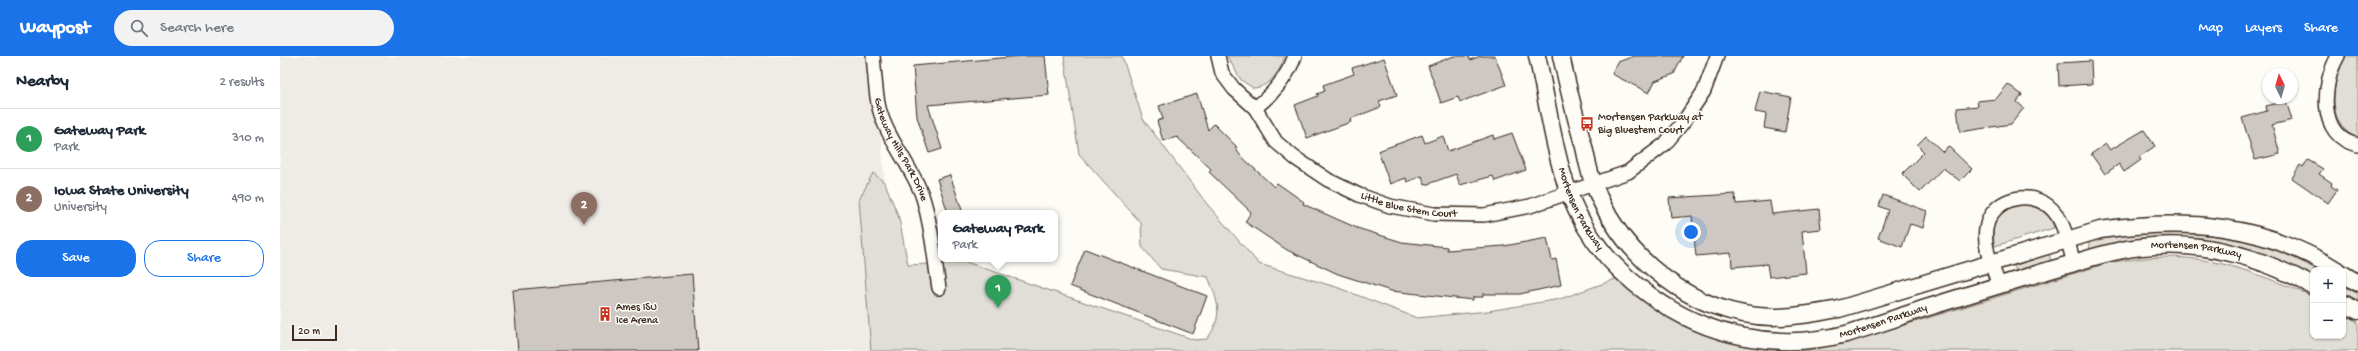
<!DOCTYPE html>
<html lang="en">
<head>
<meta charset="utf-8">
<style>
	body { margin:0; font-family:"Gochi Hand",sans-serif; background:#f2f2f3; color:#1f2937 }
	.controls { position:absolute; right:12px; bottom:12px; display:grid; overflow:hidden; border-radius:8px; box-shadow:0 1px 3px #0004 }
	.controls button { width:36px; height:36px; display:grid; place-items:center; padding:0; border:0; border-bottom:1px solid #e0e1e3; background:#fff; color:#1f2937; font:20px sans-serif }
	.compass { position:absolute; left:1982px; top:12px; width:36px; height:36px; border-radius:50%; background:#fff; box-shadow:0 1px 3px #0004; rotate:355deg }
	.scale { position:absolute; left:12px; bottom:10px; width:45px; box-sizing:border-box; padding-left:4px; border:2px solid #3b2a1e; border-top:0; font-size:11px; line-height:14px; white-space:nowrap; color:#3b2a1e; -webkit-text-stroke:3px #fdfcf7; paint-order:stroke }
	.you { position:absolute; left:1411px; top:176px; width:14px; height:14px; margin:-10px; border:3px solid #fff; border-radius:50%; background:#1a73e8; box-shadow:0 0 0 6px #1a73e833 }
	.badge { display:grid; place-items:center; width:26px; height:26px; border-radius:50%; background:#1a73e8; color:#fff; font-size:13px; font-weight:700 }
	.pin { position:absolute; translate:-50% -33px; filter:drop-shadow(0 1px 2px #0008) }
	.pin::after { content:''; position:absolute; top:21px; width:14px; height:12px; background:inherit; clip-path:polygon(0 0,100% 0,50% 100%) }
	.popup { position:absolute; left:658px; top:154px; width:120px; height:52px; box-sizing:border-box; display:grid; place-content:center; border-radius:8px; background:#fff; filter:drop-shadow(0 1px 3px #0005); font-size:13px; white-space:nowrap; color:#747a83 }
	.popup b { font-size:15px; color:#1f2937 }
	.popup::after { content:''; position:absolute; left:50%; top:100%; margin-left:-8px; border:8px solid transparent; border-top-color:#fff }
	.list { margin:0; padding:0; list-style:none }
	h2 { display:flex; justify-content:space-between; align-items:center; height:52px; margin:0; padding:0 16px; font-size:17px }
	h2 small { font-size:13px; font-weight:400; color:#747a83 }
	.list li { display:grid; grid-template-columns:26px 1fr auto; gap:12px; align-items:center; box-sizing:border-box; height:60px; padding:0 16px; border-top:1px solid #e0e1e3 }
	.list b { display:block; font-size:15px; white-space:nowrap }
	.list p { margin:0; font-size:13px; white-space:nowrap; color:#747a83 }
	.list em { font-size:13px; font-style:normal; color:#747a83 }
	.actions { display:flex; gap:8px; padding:12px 16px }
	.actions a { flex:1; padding:9px 0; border:1px solid #1a73e8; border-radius:16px; text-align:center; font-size:14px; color:#1a73e8 }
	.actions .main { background:#1a73e8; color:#fff }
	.icon { flex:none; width:22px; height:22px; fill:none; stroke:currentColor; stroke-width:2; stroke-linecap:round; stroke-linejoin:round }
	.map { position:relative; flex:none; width:2078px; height:295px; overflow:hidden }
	header { display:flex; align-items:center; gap:24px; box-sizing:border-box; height:56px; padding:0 20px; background:#1a73e8; color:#fff }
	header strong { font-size:19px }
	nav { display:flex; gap:22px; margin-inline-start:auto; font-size:14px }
	.search { width:280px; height:36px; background:#f2f2f3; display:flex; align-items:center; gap:10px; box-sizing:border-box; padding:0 14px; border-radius:22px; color:#747a83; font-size:15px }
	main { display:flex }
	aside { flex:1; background:#fff }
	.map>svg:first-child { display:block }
</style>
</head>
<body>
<header>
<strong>Waypost</strong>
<div class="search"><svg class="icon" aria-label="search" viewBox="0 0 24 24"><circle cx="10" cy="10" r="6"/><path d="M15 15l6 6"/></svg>Search here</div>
<nav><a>Map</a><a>Layers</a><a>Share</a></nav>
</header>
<main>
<aside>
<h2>Nearby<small>2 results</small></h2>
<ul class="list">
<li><span class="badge" style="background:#2e9e5b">1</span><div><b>Gateway Park</b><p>Park</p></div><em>310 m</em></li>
<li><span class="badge" style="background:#8d6e63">2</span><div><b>Iowa State University</b><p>University</p></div><em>490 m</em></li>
</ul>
<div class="actions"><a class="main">Save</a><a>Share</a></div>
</aside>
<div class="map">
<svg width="2078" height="295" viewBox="0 0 2078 295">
	<rect width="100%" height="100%" fill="#fdfcf7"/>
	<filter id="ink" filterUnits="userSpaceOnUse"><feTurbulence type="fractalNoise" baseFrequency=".025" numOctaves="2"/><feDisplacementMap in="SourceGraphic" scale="8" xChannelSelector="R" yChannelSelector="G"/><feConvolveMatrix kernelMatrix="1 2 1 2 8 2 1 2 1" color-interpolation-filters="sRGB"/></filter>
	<g filter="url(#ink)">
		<path fill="#efece7" d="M0 0H593L599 52 611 210 615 295H0Z"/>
		<path fill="#e1ded7" stroke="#8e847a" d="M784 0H842L863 63 927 148 979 208 1056 231 1137 262 1208 255 1280 243 1344 220 1448 278H1565L1566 287 1828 207C1911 192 1952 207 2027 238L2033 241V280H2063V258L2078 266V295H591L579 144 593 117 605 127 619 162 628 209 686 206 915 284 927 283C944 260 938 245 928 221L881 213 862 191 861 167 799 98Z
			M947 0H1005C1000 15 989 32 973 32L961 24Z
			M2066 0H2078V82C2045 70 2051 25 2066 0Z
			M1746 148C1759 151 1771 158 1774 172L1715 190C1708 165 1722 150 1746 148Z
			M1864 176C1925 176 1983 182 2037 214H2033V219C1961 184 1888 171 1810 193L1808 185Z
			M1769 197 1771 205 1736 216 1734 208Z
			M2063 229 2078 238V246L2063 237Z"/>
		<path fill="#cdc8c2" stroke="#3b2a1e" d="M742 0H765L769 39 648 49 662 93 649 97 637 61 633 10Z
			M1174 0H1189L1190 4 1201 0H1215L1226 29 1180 46 1178 41 1161 47 1148 10Z
			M1354 0H1403L1394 18 1375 25 1369 37 1332 18 1338 6Z
			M1104 2 1117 39 1099 45 1101 51 1070 63 1071 66 1027 82 1015 49 1038 40 1037 38 1045 35 1043 29 1074 18 1072 12Z
			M1811 5 1812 28 1779 30 1778 7Z
			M1728 28 1742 39 1737 46 1744 52 1731 68 1680 76 1677 52 1698 50 1697 45 1716 43Z
			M1480 35 1511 41 1505 76 1484 72 1486 58 1475 56Z
			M917 38 928 74 934 68 957 91 955 92 960 99 994 131 997 127 1024 146 1023 148 1077 172 1122 186 1167 191V194L1224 190 1267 182 1272 204 1276 203 1281 229 1240 238H1203V241H1193V244L1111 235 1058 218 1007 194 965 166 971 156 929 116 931 113 897 81 883 85 877 65 883 63 879 50Z
			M2006 45 2012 64 1992 69 2000 98 1975 104 1962 62 1987 55 1986 50Z
			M1864 74 1875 90 1859 101 1861 104 1844 116 1839 108 1825 118 1811 98 1826 88 1830 94Z
			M1232 77 1246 114 1215 125 1213 120 1180 129 1176 118 1145 129 1142 120 1127 126 1126 122 1110 128 1098 95 1142 79 1145 87 1163 80 1168 95 1213 79 1214 83Z
			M1646 80 1663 96 1668 90 1692 113 1680 125 1663 112 1640 136 1622 118 1644 96 1637 89Z
			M2028 104 2043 113 2039 118 2052 127 2051 130 2057 134 2048 147 2012 122 2020 109 2023 111Z
			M670 119 683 157H668L657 123Z
			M1455 138 1456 148 1490 145 1492 158 1539 153 1541 173 1522 175 1526 217 1489 221 1487 208 1452 211 1451 197 1416 200 1412 160 1391 162 1389 142Z
			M1603 139 1647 155 1643 172 1630 168 1622 191 1598 182 1608 154 1599 150Z
			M805 193 927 240 913 278 790 230Z
			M412 218 418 295H238L233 234Z"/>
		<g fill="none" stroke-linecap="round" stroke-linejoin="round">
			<defs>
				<g id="minor">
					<path id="s1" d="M593 0C595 17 595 35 599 52 607 83 631 109 642 139 652 169 654 202 659 232"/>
					<path id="s2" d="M938 0 942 17 954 33 975 52 996 86 1015 102 1048 124 1079 139 1110 150 1154 158 1204 159 1250 150 1348 116 1385 88 1404 65 1424 35 1437 0"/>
					<path d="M2058 0C2042 27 2037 81 2078 89"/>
					<path d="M975 52C993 38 1007 22 1015 0"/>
					<path d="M1719 229C1713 212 1703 191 1706 173 1711 139 1757 131 1776 158 1786 171 1789 192 1794 207"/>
				</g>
				<g id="tertiary">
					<path id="s3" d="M1257 0C1267 43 1274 97 1289 137 1305 180 1334 214 1371 240 1427 281 1498 295 1566 278 1594 270 1621 260 1649 251 1697 236 1745 221 1794 207 1816 200 1839 193 1862 191 1922 184 1981 201 2033 230"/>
					<path d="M1281 0C1288 31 1295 61 1304 91 1307 104 1309 117 1314 129 1342 202 1413 259 1492 261 1515 261 1537 257 1559 253L1820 174C1906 162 1982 167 2057 214"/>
					<path d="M2063 218 2078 227"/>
					<path d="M2063 247 2078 255"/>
				</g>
			</defs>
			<use href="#minor" stroke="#3b2a1e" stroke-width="16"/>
			<use href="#tertiary" stroke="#3b2a1e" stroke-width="19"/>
			<use href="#minor" stroke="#fdfcf7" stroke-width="13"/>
			<use href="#tertiary" stroke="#fdfcf7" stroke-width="16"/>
		</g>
	</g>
	<defs>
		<symbol id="bus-bare" viewBox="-9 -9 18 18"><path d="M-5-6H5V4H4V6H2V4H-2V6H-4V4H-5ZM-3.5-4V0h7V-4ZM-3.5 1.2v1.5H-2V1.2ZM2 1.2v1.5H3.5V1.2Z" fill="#c8321e" stroke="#fdfcf7" stroke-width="2.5" paint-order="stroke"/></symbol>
		<symbol id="building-bare" viewBox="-9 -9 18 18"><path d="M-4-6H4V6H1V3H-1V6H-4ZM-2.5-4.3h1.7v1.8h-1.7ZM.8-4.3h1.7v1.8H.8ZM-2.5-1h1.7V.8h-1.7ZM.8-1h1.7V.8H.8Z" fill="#c8321e" stroke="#fdfcf7" stroke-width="2.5" paint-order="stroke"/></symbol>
	</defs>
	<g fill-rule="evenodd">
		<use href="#bus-bare" x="1297" y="58" width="20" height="20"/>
		<use href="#building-bare" x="315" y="248" width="20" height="20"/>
	</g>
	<g text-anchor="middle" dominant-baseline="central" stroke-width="3" stroke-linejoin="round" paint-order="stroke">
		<g font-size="11" fill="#3b2a1e" stroke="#fdfcf7" text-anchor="start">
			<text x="1318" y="62">Mortensen Parkway at<tspan x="1318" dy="13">Big Bluestem Court</tspan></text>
			<text x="336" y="252">Ames ISU<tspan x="336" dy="13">Ice Arena</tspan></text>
		</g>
		<g font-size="11" fill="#3b2a1e" stroke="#fdfcf7">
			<text stroke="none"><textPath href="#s1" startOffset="99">Gateway Hills Park Drive</textPath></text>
			<text stroke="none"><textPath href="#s2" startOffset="256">Little Blue Stem Court</textPath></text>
			<text stroke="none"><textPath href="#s3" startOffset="160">Mortensen Parkway</textPath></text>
			<text stroke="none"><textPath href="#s3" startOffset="843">Mortensen Parkway</textPath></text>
			<text stroke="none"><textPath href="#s3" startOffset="519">Mortensen Parkway</textPath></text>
		</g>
	</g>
</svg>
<div class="controls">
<button>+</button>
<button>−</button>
</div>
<svg class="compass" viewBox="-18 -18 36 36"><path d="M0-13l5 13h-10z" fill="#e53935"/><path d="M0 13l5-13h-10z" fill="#747a83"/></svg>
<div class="scale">20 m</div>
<div class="you"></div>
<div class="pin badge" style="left:718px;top:252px;background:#2e9e5b">1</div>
<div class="popup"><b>Gateway Park</b>Park</div>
<div class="pin badge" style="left:304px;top:169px;background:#8d6e63">2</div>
</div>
</main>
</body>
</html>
